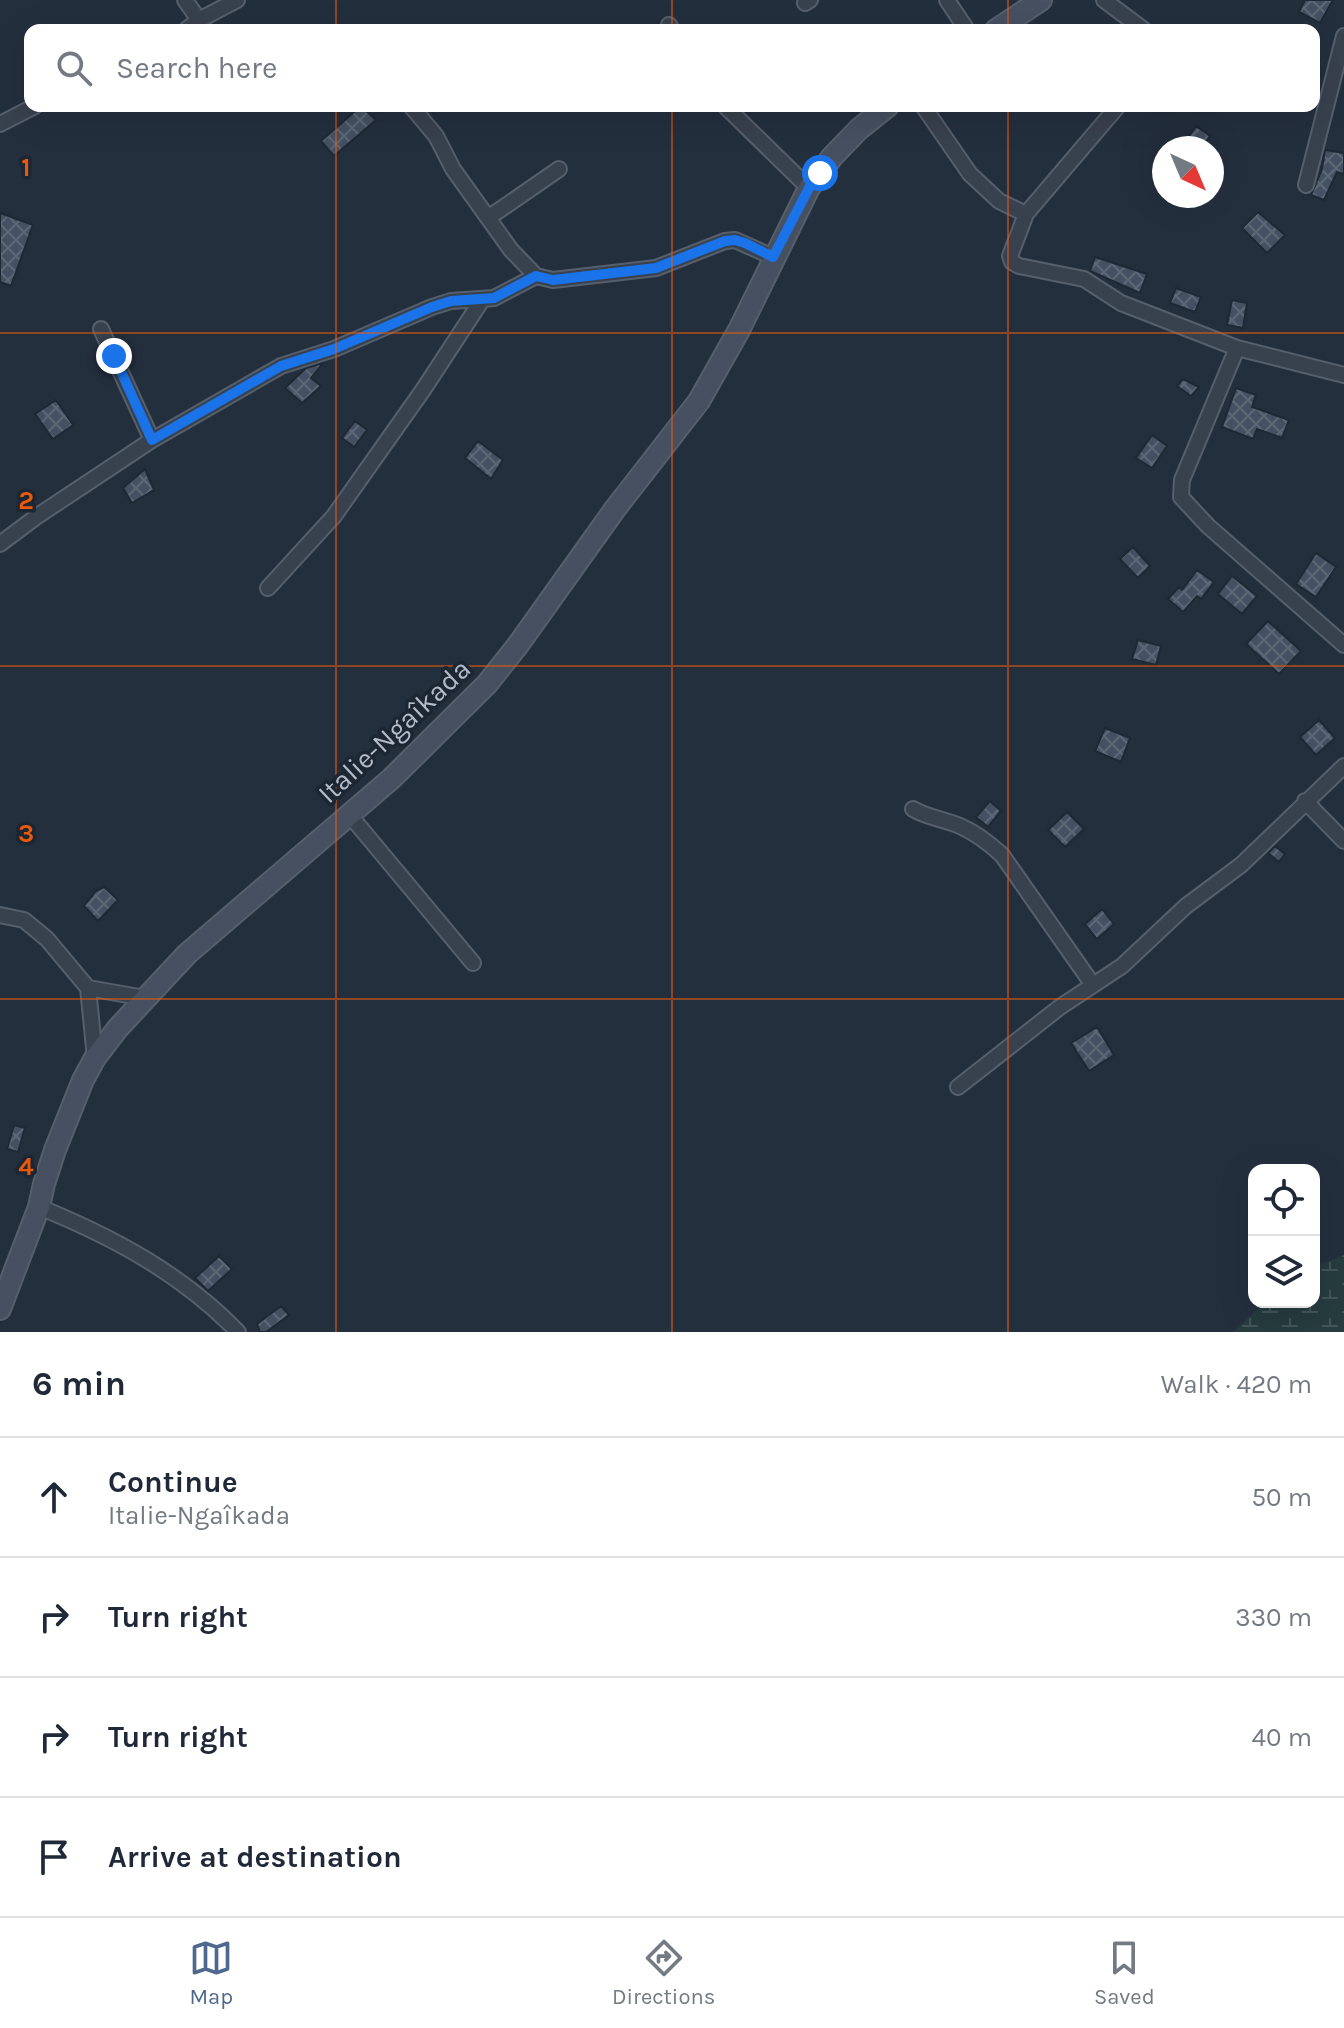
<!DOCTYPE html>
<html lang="en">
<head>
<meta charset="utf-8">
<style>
	body { margin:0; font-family:Karla,sans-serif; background:#f2f2f3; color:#1f2937 }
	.controls { position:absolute; right:24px; bottom:24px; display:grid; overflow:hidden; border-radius:16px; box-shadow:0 8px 32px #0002 }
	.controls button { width:72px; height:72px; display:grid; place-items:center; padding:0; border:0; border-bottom:2px solid #e0e1e3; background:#fff; color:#1f2937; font:40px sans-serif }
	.compass { position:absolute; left:1152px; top:136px; width:72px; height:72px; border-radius:50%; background:#fff; box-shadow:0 8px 32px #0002; rotate:136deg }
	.stop { position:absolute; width:24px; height:24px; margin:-18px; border:6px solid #1a73e8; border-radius:50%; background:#fff }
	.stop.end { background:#1a73e8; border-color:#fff; box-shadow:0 2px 8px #0008 }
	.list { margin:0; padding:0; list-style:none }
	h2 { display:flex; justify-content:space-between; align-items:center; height:104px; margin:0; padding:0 32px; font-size:34px }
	h2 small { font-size:26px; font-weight:400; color:#747a83 }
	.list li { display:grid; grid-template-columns:52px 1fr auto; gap:24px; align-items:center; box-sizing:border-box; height:120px; padding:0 32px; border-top:2px solid #e0e1e3 }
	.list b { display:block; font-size:30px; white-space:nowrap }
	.list p { margin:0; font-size:26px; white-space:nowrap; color:#747a83 }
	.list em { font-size:26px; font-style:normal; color:#747a83 }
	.icon { flex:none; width:44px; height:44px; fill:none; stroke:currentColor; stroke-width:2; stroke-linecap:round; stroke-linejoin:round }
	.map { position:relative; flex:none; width:1344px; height:1332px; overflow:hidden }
	.search { position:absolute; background:#fff; box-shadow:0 8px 32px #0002; left:24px; right:24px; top:24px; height:88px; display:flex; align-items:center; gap:20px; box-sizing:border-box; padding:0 28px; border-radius:16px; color:#747a83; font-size:30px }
	.sheet { height:584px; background:#fff }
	nav { display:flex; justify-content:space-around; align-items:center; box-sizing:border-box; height:112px; border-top:2px solid #e0e1e3; background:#fff; font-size:22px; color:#747a83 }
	nav a { display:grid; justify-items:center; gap:4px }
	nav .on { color:#4f688e }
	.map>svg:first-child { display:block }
</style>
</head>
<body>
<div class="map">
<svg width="1344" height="1332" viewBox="0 0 1344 1332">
	<defs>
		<pattern id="wetland-marsh" width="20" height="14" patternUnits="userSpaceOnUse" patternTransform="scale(2)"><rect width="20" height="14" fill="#263c3f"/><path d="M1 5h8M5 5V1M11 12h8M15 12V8" fill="none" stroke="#435659"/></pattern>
		<pattern id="building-cross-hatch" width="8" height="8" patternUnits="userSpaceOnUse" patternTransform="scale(2)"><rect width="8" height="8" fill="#455162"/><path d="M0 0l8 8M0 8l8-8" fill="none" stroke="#5d6877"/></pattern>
	</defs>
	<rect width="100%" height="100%" fill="#242f3e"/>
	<path fill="url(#wetland-marsh)" d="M1344 1255V1332H1233L1265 1302H1314V1267Z"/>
	<path fill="url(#building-cross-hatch)" stroke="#1f2835" stroke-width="2" d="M1305 0H1333L1320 23 1299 12Z
		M361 106 376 120 334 156 321 141Z
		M1196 126 1210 136 1202 148H1181Z
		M1325 150 1344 153V174L1337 172 1324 200 1311 195 1322 169Z
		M1258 212 1285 235 1267 253 1242 228Z
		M0 213 33 225 11 286 0 282Z
		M1095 257 1147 274 1140 293 1090 271Z
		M1176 288 1201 297 1195 312 1170 303Z
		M1232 300 1247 303 1243 328 1227 325Z
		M323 363 311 378 321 386 302 403 285 388 306 368Z
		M1183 379 1199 387 1191 396 1177 386Z
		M1236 388 1256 395 1252 407 1289 420 1282 438 1257 429 1253 439 1222 427Z
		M56 400 73 425 53 439 35 414Z
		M355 421 367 430 354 447 342 438Z
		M1152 435 1167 446 1152 468 1136 458Z
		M478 441 503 460 491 479 465 458Z
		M145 469 154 490 132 503 123 488Z
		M1133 547 1150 566 1138 578 1120 559Z
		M1316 553 1336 567 1316 597 1296 584Z
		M1197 570 1214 582 1201 599 1197 596 1183 612 1168 599 1179 587 1182 590Z
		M1232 576 1257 596 1242 614 1218 594Z
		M1268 621 1301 651 1279 674 1246 644Z
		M1138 640 1161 646 1156 665 1132 659Z
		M1319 720 1335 738 1316 755 1300 737Z
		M1105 728 1130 738 1121 762 1095 751Z
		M990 801 1001 811 988 827 976 817Z
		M1067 812 1084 829 1065 847 1048 830Z
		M1275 846 1285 854 1279 862 1268 853Z
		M104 887 118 900 98 921 84 906 96 891Z
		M1102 909 1114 924 1097 939 1085 924Z
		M1097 1027 1114 1055 1089 1071 1071 1043Z
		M14 1125 25 1128 18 1152 7 1149Z
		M219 1256 232 1269 208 1291 195 1278Z
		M281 1306 289 1315 266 1332H260L257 1324Z"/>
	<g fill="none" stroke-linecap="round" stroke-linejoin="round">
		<defs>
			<path id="street" d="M185 0 199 20
				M947 0 967 30
				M1104 0 1144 30
				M805 3 810 0
				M669 25 672 30
				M186 30 199 20 237 0
				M411 106 436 136 453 169 511 250 536 276 553 280 656 268 725 241 735 240 773 257
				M725 106 809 188
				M923 106 970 174 999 201 1026 214
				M1118 106 1026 214 1010 256 1012 262 1019 266 1084 279 1121 303 1237 348 1344 375
				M0 124 35 106
				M1306 185 1344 36
				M488 218 559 169
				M101 329 152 440
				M1237 348 1182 480 1181 497 1208 526 1344 645
				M0 544 36 517 152 440 281 366 334 349 432 307 451 301 494 298 536 276
				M268 588 334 516 423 390 482 300
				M1305 801 1344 841
				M913 809C928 818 944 819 960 826 976 833 990 844 1002 855L1093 985
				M348 813 473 963
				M0 915 24 920 47 939 88 988 95 1058
				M88 988 145 998
				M958 1087 1060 1007 1122 966 1186 906 1241 865 1344 766
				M39 1207C113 1237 182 1274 238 1332"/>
			<path id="secondary" d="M996 30 1041 0
				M0 1309 39 1207 44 1184 55 1150 83 1080 95 1058 118 1028 187 954 391 779 487 684 518 645 615 509 699 401 739 330 809 188 832 157 859 129 888 106"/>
		</defs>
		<use href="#street" stroke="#565f6c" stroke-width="18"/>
		<use href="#secondary" stroke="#565f6c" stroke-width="24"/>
		<use href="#street" stroke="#38414e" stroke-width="14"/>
		<use href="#secondary" stroke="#465061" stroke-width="20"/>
	</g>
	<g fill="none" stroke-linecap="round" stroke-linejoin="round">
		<path stroke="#1a73e8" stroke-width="10" d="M114 356 152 440 281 366 334 349 432 307 451 301 494 298 536 276 553 280 656 268 725 241 735 240 745 243 773 257 809 188 820 173"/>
	</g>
	<path fill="none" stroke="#e8590c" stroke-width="2" stroke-opacity="0.55" d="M336 0V30M672 0V30M1008 0V30M336 106V1332M672 106V1332M1008 106V1332M0 333H1344M0 666H1344M0 999H1344"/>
	<g text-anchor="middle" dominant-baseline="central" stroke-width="7" stroke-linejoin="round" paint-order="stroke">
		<g font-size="28" fill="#b4bcc9" stroke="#1d2633">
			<text transform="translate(394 731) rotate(-43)">Italie-Ngaîkada</text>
		</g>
	</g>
	<g font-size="26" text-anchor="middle" font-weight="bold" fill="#e8590c" stroke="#1d2633" stroke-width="7" stroke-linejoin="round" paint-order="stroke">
		<text x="26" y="176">1</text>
		<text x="26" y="509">2</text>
		<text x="26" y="842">3</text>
		<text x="26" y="1175">4</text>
	</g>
</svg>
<div class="controls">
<button><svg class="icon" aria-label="locate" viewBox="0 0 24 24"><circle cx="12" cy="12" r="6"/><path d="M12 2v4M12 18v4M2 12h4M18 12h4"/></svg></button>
<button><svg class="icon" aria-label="layers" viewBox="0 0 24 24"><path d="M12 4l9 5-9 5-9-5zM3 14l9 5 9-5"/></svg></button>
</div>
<svg class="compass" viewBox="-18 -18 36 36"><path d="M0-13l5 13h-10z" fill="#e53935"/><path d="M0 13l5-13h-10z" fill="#747a83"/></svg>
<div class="stop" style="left:820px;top:173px"></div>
<div class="stop end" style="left:114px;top:356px"></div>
<div class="search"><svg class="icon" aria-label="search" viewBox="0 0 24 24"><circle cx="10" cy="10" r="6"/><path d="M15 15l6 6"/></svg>Search here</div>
</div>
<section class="sheet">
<h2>6 min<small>Walk · 420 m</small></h2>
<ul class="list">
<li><svg class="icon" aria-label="ahead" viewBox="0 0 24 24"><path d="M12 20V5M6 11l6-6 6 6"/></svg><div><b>Continue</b><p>Italie-Ngaîkada</p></div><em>50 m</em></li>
<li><svg class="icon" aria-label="right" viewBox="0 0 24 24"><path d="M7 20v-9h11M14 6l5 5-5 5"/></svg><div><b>Turn right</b></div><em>330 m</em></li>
<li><svg class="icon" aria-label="right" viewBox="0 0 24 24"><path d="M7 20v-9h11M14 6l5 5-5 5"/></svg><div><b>Turn right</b></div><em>40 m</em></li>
<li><svg class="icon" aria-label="arrive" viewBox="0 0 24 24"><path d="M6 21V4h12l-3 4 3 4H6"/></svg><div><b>Arrive at destination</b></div></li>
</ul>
</section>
<nav>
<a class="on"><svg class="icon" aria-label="map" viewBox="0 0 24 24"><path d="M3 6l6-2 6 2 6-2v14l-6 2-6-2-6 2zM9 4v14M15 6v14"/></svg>Map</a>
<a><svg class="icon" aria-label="directions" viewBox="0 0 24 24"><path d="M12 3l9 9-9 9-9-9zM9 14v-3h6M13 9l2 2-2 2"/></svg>Directions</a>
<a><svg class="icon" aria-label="saved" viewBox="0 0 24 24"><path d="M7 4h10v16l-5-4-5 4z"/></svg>Saved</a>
</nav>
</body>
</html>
